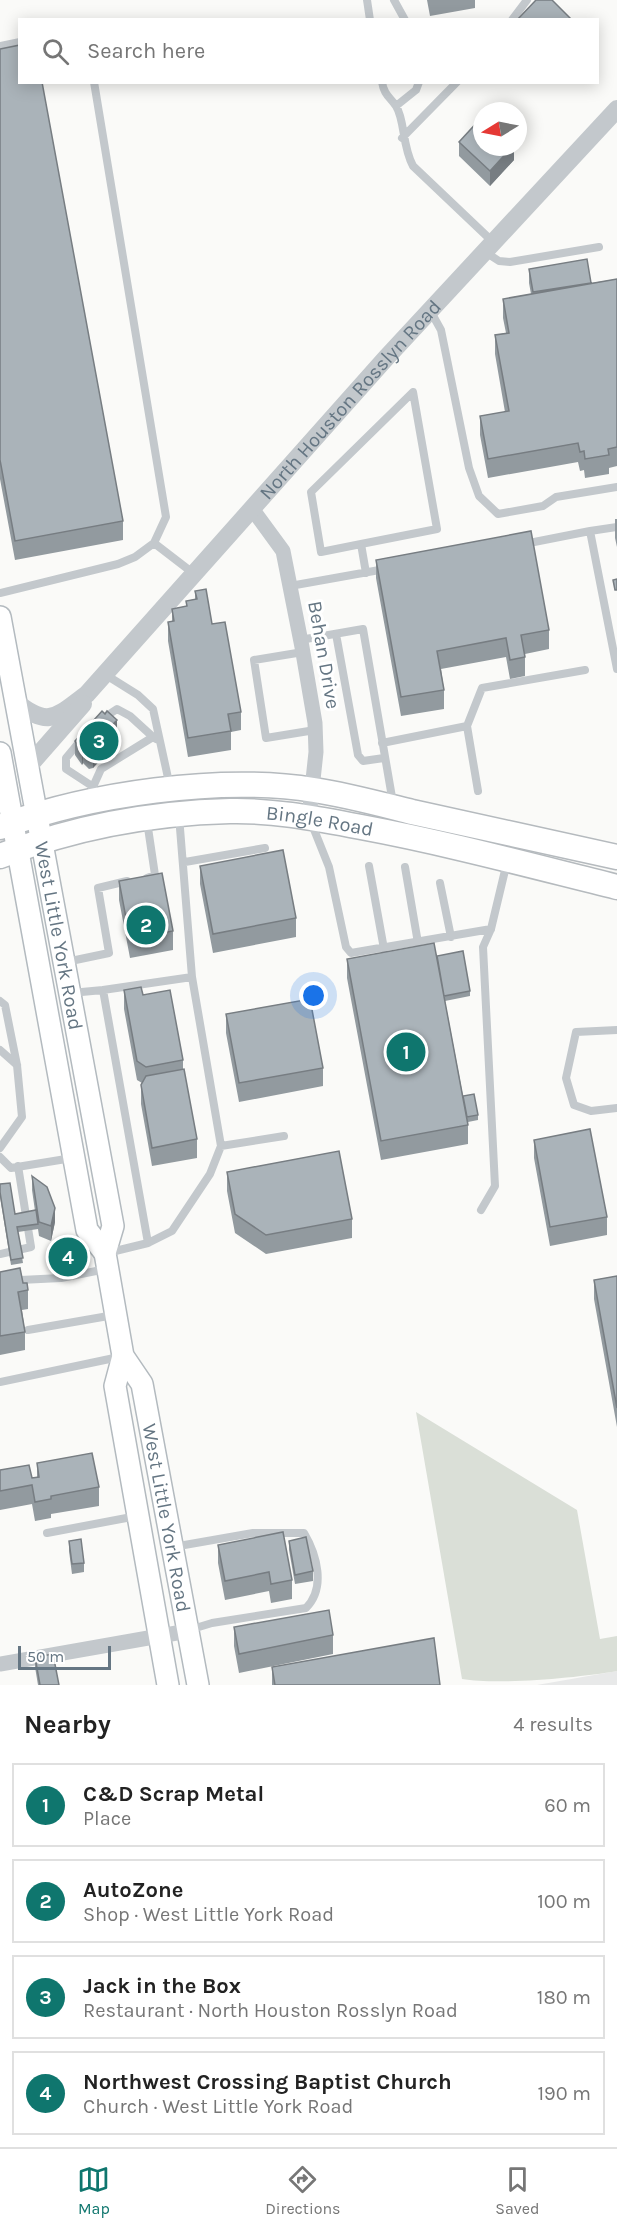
<!DOCTYPE html>
<html lang="en">
<head>
<meta charset="utf-8">
<style>
	body { margin:0; font-family:Karla,sans-serif; background:#f6f6f6; color:#222 }
	.compass { position:absolute; left:473px; top:102px; width:54px; height:54px; border-radius:50%; background:#fff; box-shadow:0 3px 15px #0003; rotate:260deg }
	.scale { position:absolute; left:18px; bottom:15px; width:93px; box-sizing:border-box; padding-left:6px; border:3px solid #657683; border-top:0; font-size:16px; line-height:21px; white-space:nowrap; color:#657683; -webkit-text-stroke:4px #fff; paint-order:stroke }
	.you { position:absolute; left:314px; top:996px; width:21px; height:21px; margin:-15px; border:4px solid #fff; border-radius:50%; background:#1a73e8; box-shadow:0 0 0 9px #1a73e833 }
	.badge { display:grid; place-items:center; width:39px; height:39px; border-radius:50%; background:#0f766e; color:#fff; font-size:20px; font-weight:700 }
	.pin { position:absolute; translate:-50% -50%; border:3px solid #fff; box-shadow:0 2px 6px #0006 }
	.list { margin:0; padding:0; list-style:none }
	h2 { display:flex; justify-content:space-between; align-items:center; height:78px; margin:0; padding:0 24px; font-size:26px }
	h2 small { font-size:20px; font-weight:400; color:#767676 }
	.list li { display:grid; grid-template-columns:39px 1fr auto; gap:18px; align-items:center; box-sizing:border-box; height:84px; margin:0 12px 12px; padding:0 12px; border:2px solid #e0e0e0; border-radius:0px }
	.list b { display:block; font-size:22px; white-space:nowrap }
	.list p { margin:0; font-size:20px; white-space:nowrap; color:#767676 }
	.list em { font-size:20px; font-style:normal; color:#767676 }
	.icon { flex:none; width:33px; height:33px; fill:none; stroke:currentColor; stroke-width:2; stroke-linecap:round; stroke-linejoin:round }
	.map { position:relative; flex:none; width:617px; height:1685px; overflow:hidden }
	.search { position:absolute; background:#fff; box-shadow:0 3px 15px #0003; left:18px; right:18px; top:18px; height:66px; display:flex; align-items:center; gap:15px; box-sizing:border-box; padding:0 21px; border-radius:0px; color:#767676; font-size:22px }
	.sheet { height:462px; background:#fff }
	nav { display:flex; justify-content:space-around; align-items:center; box-sizing:border-box; height:84px; border-top:2px solid #e0e0e0; background:#fff; font-size:16px; color:#767676 }
	nav a { display:grid; justify-items:center; gap:3px }
	nav .on { color:#0f766e }
	.map>svg:first-child { display:block }
</style>
</head>
<body>
<div class="map">
<svg width="617" height="1685" viewBox="0 0 617 1685">
	<rect width="100%" height="100%" fill="#fafaf8"/>
	<path fill="#e8e9e9" d="M617 1671V1685H537Z"/>
	<path fill="#dadfd7" d="M416 1412 577 1510 600 1639 617 1636V1671C577 1678 499 1685 462 1679Z"/>
	<g fill="none" stroke-linecap="round" stroke-linejoin="round">
		<defs>
			<g id="secondary">
				<path id="s2" d="M0 617 113 1226 105 1253 123 1356 142 1384 198 1685"/>
				<path d="M0 753 87 1230 105 1253"/>
				<path d="M123 1356 115 1386 168 1685"/>
			</g>
			<g id="primary">
				<path d="M0 827C89 794 220 775 314 790 347 795 380 804 412 812 480 827 549 842 617 857"/>
				<path id="s3" d="M0 856C74 827 151 813 230 811 274 810 318 819 361 827 447 843 532 866 617 887"/>
			</g>
		</defs>
		<use href="#secondary" stroke="#b3babf" stroke-width="24"/>
		<use href="#primary" stroke="#b5babe" stroke-width="27"/>
		<path stroke="#c3c8cc" stroke-width="8" d="M367 0 370 20
			M394 0 405 20
			M512 20 527 0
			M0 46 20 42
			M94 82 166 517 154 543 193 573
			M382 82C384 95 390 97 396 106 405 120 402 146 413 166L493 242
			M396 106 416 90 419 82
			M402 138 457 82
			M485 252 499 261 510 262 599 247
			M431 312 441 330 469 468 479 496 498 514 543 506 556 497 617 487
			M617 527 590 531 617 669
			M361 544 437 529 413 392 311 492 321 552 361 544 366 573
			M524 544 590 531
			M290 586 385 569
			M0 593 118 564 135 557 154 543
			M336 634 358 755 363 761 384 758
			M300 640 363 629 393 803
			M303 652 254 660 266 738 315 730
			M106 675 138 695 153 709 170 787
			M102 719 117 709 130 716 153 737
			M467 726 478 791
			M81 740 66 758V769L92 786
			M382 743 467 726 482 688 585 670
			M92 789 101 769 153 737 156 739
			M147 821 155 875 147 878
			M311 822 329 867 346 947 351 953 491 929
			M185 862 265 848
			M369 866 384 949
			M405 867 418 943
			M440 883 451 937
			M66 962 109 953 98 888 127 881
			M103 990 192 977
			M71 993 103 990 148 1243
			M0 1001 5 1005 17 1065 22 1117 0 1148
			M617 1030 576 1032 566 1078 574 1105 591 1111 617 1108
			M0 1050 17 1065
			M221 1146 284 1136
			M0 1157 11 1168 72 1158
			M481 1210 495 1186 483 947 491 929 507 862
			M107 1253 148 1243 172 1231 210 1174 221 1146 192 977 179 816
			M0 1254 31 1247 18 1166
			M0 1281 61 1278 106 1269
			M28 1330 114 1315
			M0 1382 119 1357
			M47 1533 137 1516
			M173 1547 253 1533H304C317 1555 326 1588 306 1608L212 1623 189 1630"/>
		<path stroke="#c3c8cc" stroke-width="15" d="M253 510 283 551 302 647 315 723 316 752 309 817
			M0 1664 188 1631"/>
		<g stroke="#c3c8cc" stroke-width="18">
			<path id="s1" d="M16 702C49 729 57 716 87 694L386 358 617 109"/>
			<path d="M27 768 83 704"/>
		</g>
		<use href="#secondary" stroke="#fff" stroke-width="21"/>
		<use href="#primary" stroke="#fff" stroke-width="24"/>
	</g>
	<path fill="#929a9f" d="M427 0H475V8L430 16Z
		M0 49 123 521V540L15 560 0 479Z
		M459 142 514 147V160L490 186 459 156Z
		M529 269 591 283 617 279V466L609 468V474L585 478 584 470 580 471 578 462 488 478 480 435V416L505 412 495 354V335L506 333 503 318V299L531 294 529 283Z
		M615 519H617V547L615 538Z
		M376 560 549 630V649L525 654V676L510 679 506 657 441 669 444 690V709L401 716 376 578Z
		M195 591 212 624 241 712V730L231 732V750L188 757 168 641V622L172 621V609L186 606V601L195 599Z
		M117 734 103 749V757L93 768 89 769 83 763 82 765 75 755V741Z
		M200 866 296 918V937L213 953 200 884Z
		M119 881 173 931V950L130 958 119 900Z
		M437 956 470 991V996L445 1001 463 1096 478 1115V1120L468 1122V1144L381 1160 347 978V959Z
		M124 990 143 995 183 1060V1070L197 1139V1158L152 1166 141 1104V1085L142 1083 137 1080 124 1009Z
		M226 1014 323 1068V1086L239 1102 226 1033Z
		M534 1140 607 1217V1235L550 1246 534 1158Z
		M227 1172 352 1219V1238L266 1254 235 1233 227 1191Z
		M32 1176 55 1222 51 1241 39 1236 38 1229 18 1232 23 1263 11 1265 0 1197V1184L15 1214 35 1211 32 1190Z
		M0 1272 23 1283 28 1290V1309L22 1310 25 1332V1350L0 1355Z
		M617 1276V1427L594 1299V1280Z
		M37 1463 99 1487V1506L51 1514V1518L35 1521 32 1504 0 1510V1470L32 1478 37 1477Z
		M69 1541 84 1563V1572L72 1574 69 1551Z
		M289 1541 313 1571V1581L295 1584 289 1550Z
		M218 1545 292 1580V1599L271 1603 269 1591 225 1600 218 1563Z
		M234 1627 333 1635V1654L239 1673 234 1646Z
		M35 1657 59 1685H38L35 1667Z
		M272 1667 440 1685H272Z"/>
	<path fill="#777d82" d="M512 147H514V160L490 186V171Z
		M117 720V734L103 749V757L93 768V754L103 735Z
		M83 749V763L82 765V751Z
		M55 1208V1222L51 1241V1226Z"/>
	<path fill="#aab3b9" stroke="#777d82" stroke-width="1.5" d="M536 0H552L572 20H517Z
		M20 45V82H42L123 521 15 541 0 460V49Z
		M482 117V147H512L490 171 459 142Z
		M587 259 591 283 533 292 529 269Z
		M617 279V447L608 449 609 455 585 459 584 451 580 452 578 443 488 459 480 416 509 411 495 335 509 333 503 299Z
		M531 531 549 630 521 635 525 657 510 660 506 638 437 651 444 690 401 697 376 560Z
		M617 579V590H615L613 580Z
		M206 589 212 624 225 622 241 712 228 714 231 731 188 738 168 622 174 621 172 609 187 606 186 601 197 599 195 591Z
		M102 711 105 714 107 711 117 720 103 735V742L93 754H89L83 749 82 751 75 741Z
		M283 850 296 918 213 934 200 866Z
		M162 873 173 931 130 939 119 881Z
		M434 943 468 1125 381 1141 347 959Z
		M463 951 470 991 444 996 437 956Z
		M141 987 143 995 170 990 183 1060 146 1067 137 1061 124 990Z
		M310 999 323 1068 239 1083 226 1014Z
		M184 1069 197 1139 152 1148 141 1085 146 1076Z
		M474 1094 478 1115 467 1117 463 1096Z
		M590 1129 607 1217 550 1227 534 1140Z
		M339 1151 352 1219 266 1235 235 1214 227 1172Z
		M32 1176 47 1187 55 1208 51 1226 39 1222Z
		M10 1183 15 1214 36 1210 38 1224 17 1227 23 1258 11 1260 0 1192V1184Z
		M20 1268 23 1283H27L28 1290 18 1292 25 1332 0 1336V1272Z
		M617 1276V1408L594 1280Z
		M92 1453 99 1487 51 1496V1499L35 1502 32 1485 0 1491V1470L29 1465 32 1478 39 1477 37 1463Z
		M283 1532 292 1580 271 1584 269 1572 225 1581 218 1545Z
		M306 1537 313 1571 295 1575 289 1541Z
		M81 1539 84 1563 72 1564 69 1541Z
		M329 1610 333 1635 239 1654 234 1627Z
		M434 1638 440 1685H275L272 1667Z
		M53 1654 59 1685H40L35 1657Z"/>
	<g text-anchor="middle" dominant-baseline="central" stroke-width="6" stroke-linejoin="round" paint-order="stroke">
		<g font-size="20" fill="#657683" stroke="#fff">
			<text stroke="none"><textPath href="#s1" startOffset="477">North Houston Rosslyn Road</textPath></text>
			<text transform="translate(324 655) rotate(80)">Behan Drive</text>
			<text stroke="none"><textPath href="#s3" startOffset="326">Bingle Road</textPath></text>
			<text stroke="none"><textPath href="#s2" startOffset="324">West Little York Road</textPath></text>
			<text stroke="none"><textPath href="#s2" startOffset="922">West Little York Road</textPath></text>
		</g>
	</g>
</svg>
<svg class="compass" viewBox="-18 -18 36 36"><path d="M0-13l5 13h-10z" fill="#e53935"/><path d="M0 13l5-13h-10z" fill="#767676"/></svg>
<div class="scale">50 m</div>
<div class="you"></div>
<div class="pin badge" style="left:406px;top:1052px">1</div>
<div class="pin badge" style="left:146px;top:925px">2</div>
<div class="pin badge" style="left:99px;top:741px">3</div>
<div class="pin badge" style="left:68px;top:1257px">4</div>
<div class="search"><svg class="icon" aria-label="search" viewBox="0 0 24 24"><circle cx="10" cy="10" r="6"/><path d="M15 15l6 6"/></svg>Search here</div>
</div>
<section class="sheet">
<h2>Nearby<small>4 results</small></h2>
<ul class="list">
<li><span class="badge">1</span><div><b>C&amp;D Scrap Metal</b><p>Place</p></div><em>60 m</em></li>
<li><span class="badge">2</span><div><b>AutoZone</b><p>Shop · West Little York Road</p></div><em>100 m</em></li>
<li><span class="badge">3</span><div><b>Jack in the Box</b><p>Restaurant · North Houston Rosslyn Road</p></div><em>180 m</em></li>
<li><span class="badge">4</span><div><b>Northwest Crossing Baptist Church</b><p>Church · West Little York Road</p></div><em>190 m</em></li>
</ul>
</section>
<nav>
<a class="on"><svg class="icon" aria-label="map" viewBox="0 0 24 24"><path d="M3 6l6-2 6 2 6-2v14l-6 2-6-2-6 2zM9 4v14M15 6v14"/></svg>Map</a>
<a><svg class="icon" aria-label="directions" viewBox="0 0 24 24"><path d="M12 3l9 9-9 9-9-9zM9 14v-3h6M13 9l2 2-2 2"/></svg>Directions</a>
<a><svg class="icon" aria-label="saved" viewBox="0 0 24 24"><path d="M7 4h10v16l-5-4-5 4z"/></svg>Saved</a>
</nav>
</body>
</html>
